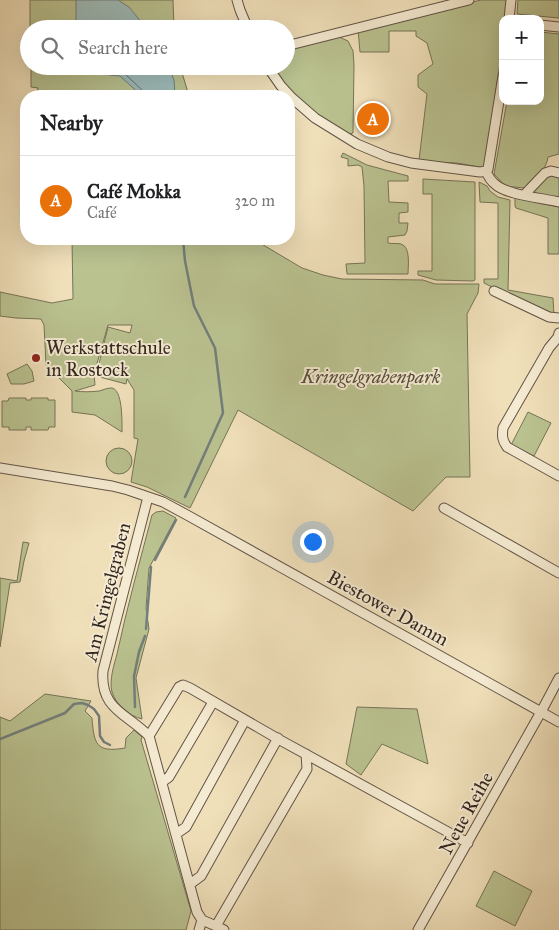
<!DOCTYPE html>
<html lang="en">
<head>
<meta charset="utf-8">
<style>
	body { margin:0; font-family:"IM FELL Great Primer",serif; background:#f2f2f2; color:#202124 }
	.controls { position:absolute; right:15px; top:15px; display:grid; overflow:hidden; border-radius:10px; box-shadow:0 5px 20px #0002 }
	.controls button { width:45px; height:45px; display:grid; place-items:center; padding:0; border:0; border-bottom:1px solid #e0e0e0; background:#fff; color:#202124; font:25px sans-serif }
	.you { position:absolute; left:312px; top:541px; width:18px; height:18px; margin:-12px; border:4px solid #fff; border-radius:50%; background:#1a73e8; box-shadow:0 0 0 8px #1a73e833 }
	.badge { display:grid; place-items:center; width:32px; height:32px; border-radius:50%; background:#ea580c; color:#fff; font-size:16px; font-weight:700 }
	.pin { position:absolute; translate:-50% -50%; border:2px solid #fff; box-shadow:0 1px 5px #0006 }
	.list { margin:0; padding:0; list-style:none }
	h2 { display:flex; justify-content:space-between; align-items:center; height:65px; margin:0; padding:0 20px; font-size:21px }
	h2 small { font-size:16px; font-weight:400; color:#757577 }
	.list li { display:grid; grid-template-columns:32px 1fr auto; gap:15px; align-items:center; box-sizing:border-box; height:90px; padding:0 20px; border-top:1px solid #e0e0e0 }
	.list b { display:block; font-size:19px; white-space:nowrap }
	.list p { margin:0; font-size:16px; white-space:nowrap; color:#757577 }
	.list em { font-size:16px; font-style:normal; color:#757577 }
	.icon { flex:none; width:28px; height:28px; fill:none; stroke:currentColor; stroke-width:2; stroke-linecap:round; stroke-linejoin:round }
	.map { position:relative; flex:none; width:559px; height:930px; overflow:hidden }
	.search { position:absolute; background:#fff; box-shadow:0 5px 20px #0002; left:20px; top:20px; width:275px; height:55px; display:flex; align-items:center; gap:12px; box-sizing:border-box; padding:0 18px; border-radius:28px; color:#757577; font-size:19px }
	.panel { position:absolute; background:#fff; box-shadow:0 5px 20px #0002; left:20px; top:90px; width:275px; height:155px; border-radius:20px }
	.map>svg:first-child { display:block }
</style>
</head>
<body>
<div class="map">
<svg width="559" height="930" viewBox="0 0 559 930">
	<rect width="100%" height="100%" fill="#f0e0ba"/>
	<filter id="stains"><feTurbulence type="fractalNoise" baseFrequency=".004" numOctaves="4"/><feColorMatrix values="0 0 0 0 .2 0 0 0 0 .09 0 0 0 0 .02 0 0 0 .5 -.17"/></filter>
	<radialGradient id="worn" r=".72"><stop offset=".6" stop-color="#630" stop-opacity="0"/><stop offset="1" stop-color="#630" stop-opacity=".3"/></radialGradient>
	<path fill="#bac290" stroke="#767458" d="M30 0H173L174 29H30Z
		M481 0H507L505 19H503V42L485 168 457 163 435 162 419 160 427 94 418 87V75L433 64 427 43 416 36V31H389V52H360L358 29Z
		M518 0H559V18L517 14Z
		M540 32 559 34V154L548 157C547 170 533 179 524 188L505 186 494 174 507 101H540Z
		M337 36 348 41 353 51 354 65 353 133 346 135 301 102 282 82 272 66H286V48Z
		M31 66H180L189 96H37L38 88 31 87Z
		M343 153 367 165 408 176V181H388L389 202 408 203V212L399 213V223H408L407 231 405 235 388 237V243C392 244 397 243 401 244 411 247 408 266 408 274H347L346 264 365 263 364 186 362 167 358 165 348 166V159L341 157Z
		M552 175 559 178V197L552 198 532 193 547 177Z
		M423 179 475 182V280L473 281 436 280 418 275V271H432V194H423Z
		M479 182 487 186 490 191 498 197 510 200 508 290 553 298 554 315H548L484 283V279H498V203L480 202Z
		M515 198 559 207V254H548V218L516 208 515 206Z
		M72 239H256L260 243 302 268 323 275 342 279 423 280 435 284H479L478 293 467 314 470 477H446L413 511 238 410 190 508 147 487 131 482 138 439 134 438V390L127 379 126 384 96 376 108 327 130 333 132 325H108L94 374 95 385 75 391C82 392 91 392 99 391 103 390 107 388 111 388 123 388 122 423 122 432L95 415 72 412V391L46 365 44 325 41 319 16 318 0 316V292L52 303 73 299Z
		M27 364 32 371 34 381 24 384H11L7 374Z
		M9 398H26V400H31V398H48V400H55V427H49L48 430H31V427H26V430H9V427H2V401H8Z
		M528 412 551 423 534 456 511 445Z
		M106 461a13 13 0 1 1 26 0a13 13 0 1 1-26 0Z
		M163 511 176 518 149 568 146 608 149 629 136 678 142 719C129 716 116 705 112 692 109 680 114 665 117 654 127 607 140 561 152 515L156 512Z
		M23 542 29 543 24 561 20 582 10 583 0 647V578L17 581Z
		M45 694 91 701 85 711 92 718C94 744 96 753 125 748L126 738 134 730 142 737 141 740 191 911 186 930H0V717L10 721Z
		M357 707 417 709 428 764 382 744 361 775 346 764Z
		M494 871 532 891 515 926 476 906Z"/>
	<path fill="#9ebbb9" stroke="#737f7c" d="M76 0H118L129 7 147 29H76Z
		M95 66H168L174 80 175 96H142L120 76 109 75Z"/>
	<g fill="none" stroke-linecap="round" stroke-linejoin="round">
		<path stroke="#68706d" stroke-width="1" d="M104 66 110 70 123 72 143 91 145 96"/>
		<path stroke="#737f7c" stroke-width="2.5" d="M183 239 185 261 194 306 215 348 223 413 185 497
			M155 560 176 520
			M146 629 151 567
			M135 707 134 676 139 652 145 636
			M0 739 65 713 74 704 82 703 88 705 94 709 99 716 100 736 104 742 110 745"/>
		<defs>
			<path id="minor" d="M237 0 240 10 248 29
				M509 19 511 0
				M540 25 559 27
				M286 46 469 0
				M267 66 281 86 292 98 315 118 357 144 388 157 411 163 480 172 486 171 488 169 503 76
				M486 171C488 176 491 181 495 184 506 195 543 198 559 202
				M524 195 545 173 551 171 559 173
				M494 291 549 317 559 318
				M559 333 558 337 549 348 503 428C502 436 502 440 507 447L559 476
				M0 468 112 486 128 490 163 502 187 515 559 722
				M148 497 103 671C100 709 126 713 149 736L197 912 202 920 216 926 224 930
				M444 508 559 573
				M149 736 179 687 183 685 190 688 280 740 468 843
				M162 782 169 777 213 702
				M176 834 186 827 245 720
				M190 884 201 876 278 738
				M216 926 307 769 306 754
				M199 930 202 920
				M418 930 541 712 559 678"/>
		</defs>
		<use href="#minor" stroke="#625447" stroke-width="11"/>
		<use href="#minor" stroke="#f5ebd2" stroke-width="9"/>
	</g>
	<circle fill="#8f2418" stroke="#f5ebd2" stroke-width="2" cx="36" cy="358" r="5"/>
	<g text-anchor="middle" dominant-baseline="central" stroke-width="4" stroke-linejoin="round" paint-order="stroke">
		<g font-size="19" fill="#332621" stroke="#f5ebd2" text-anchor="start">
			<text x="46" y="347">Werkstattschule<tspan x="46" dy="22">in Rostock</tspan></text>
		</g>
		<g font-size="19" font-style="italic" fill="#554d3d" stroke="#f5ebd2">
			<text x="371" y="376">Kringelgrabenpark</text>
		</g>
		<g font-size="19" fill="#332621" stroke="#f5ebd2">
			<text transform="translate(107 592) rotate(-76)">Am Kringelgraben</text>
			<text transform="translate(388 608) rotate(29)">Biestower Damm</text>
			<text transform="translate(466 813) rotate(-61)">Neue Reihe</text>
		</g>
	</g>
	<rect width="100%" height="100%" filter="url(#stains)"/>
	<rect width="100%" height="100%" fill="url(#worn)"/>
</svg>
<div class="controls">
<button>+</button>
<button>−</button>
</div>
<div class="you"></div>
<div class="pin badge" style="left:373px;top:119px;background:#e8710a">A</div>
<div class="search"><svg class="icon" aria-label="search" viewBox="0 0 24 24"><circle cx="10" cy="10" r="6"/><path d="M15 15l6 6"/></svg>Search here</div>
<section class="panel">
<h2>Nearby<small></small></h2>
<ul class="list">
<li><span class="badge" style="background:#e8710a">A</span><div><b>Café Mokka</b><p>Café</p></div><em>320 m</em></li>
</ul>
</section>
</div>
</body>
</html>
